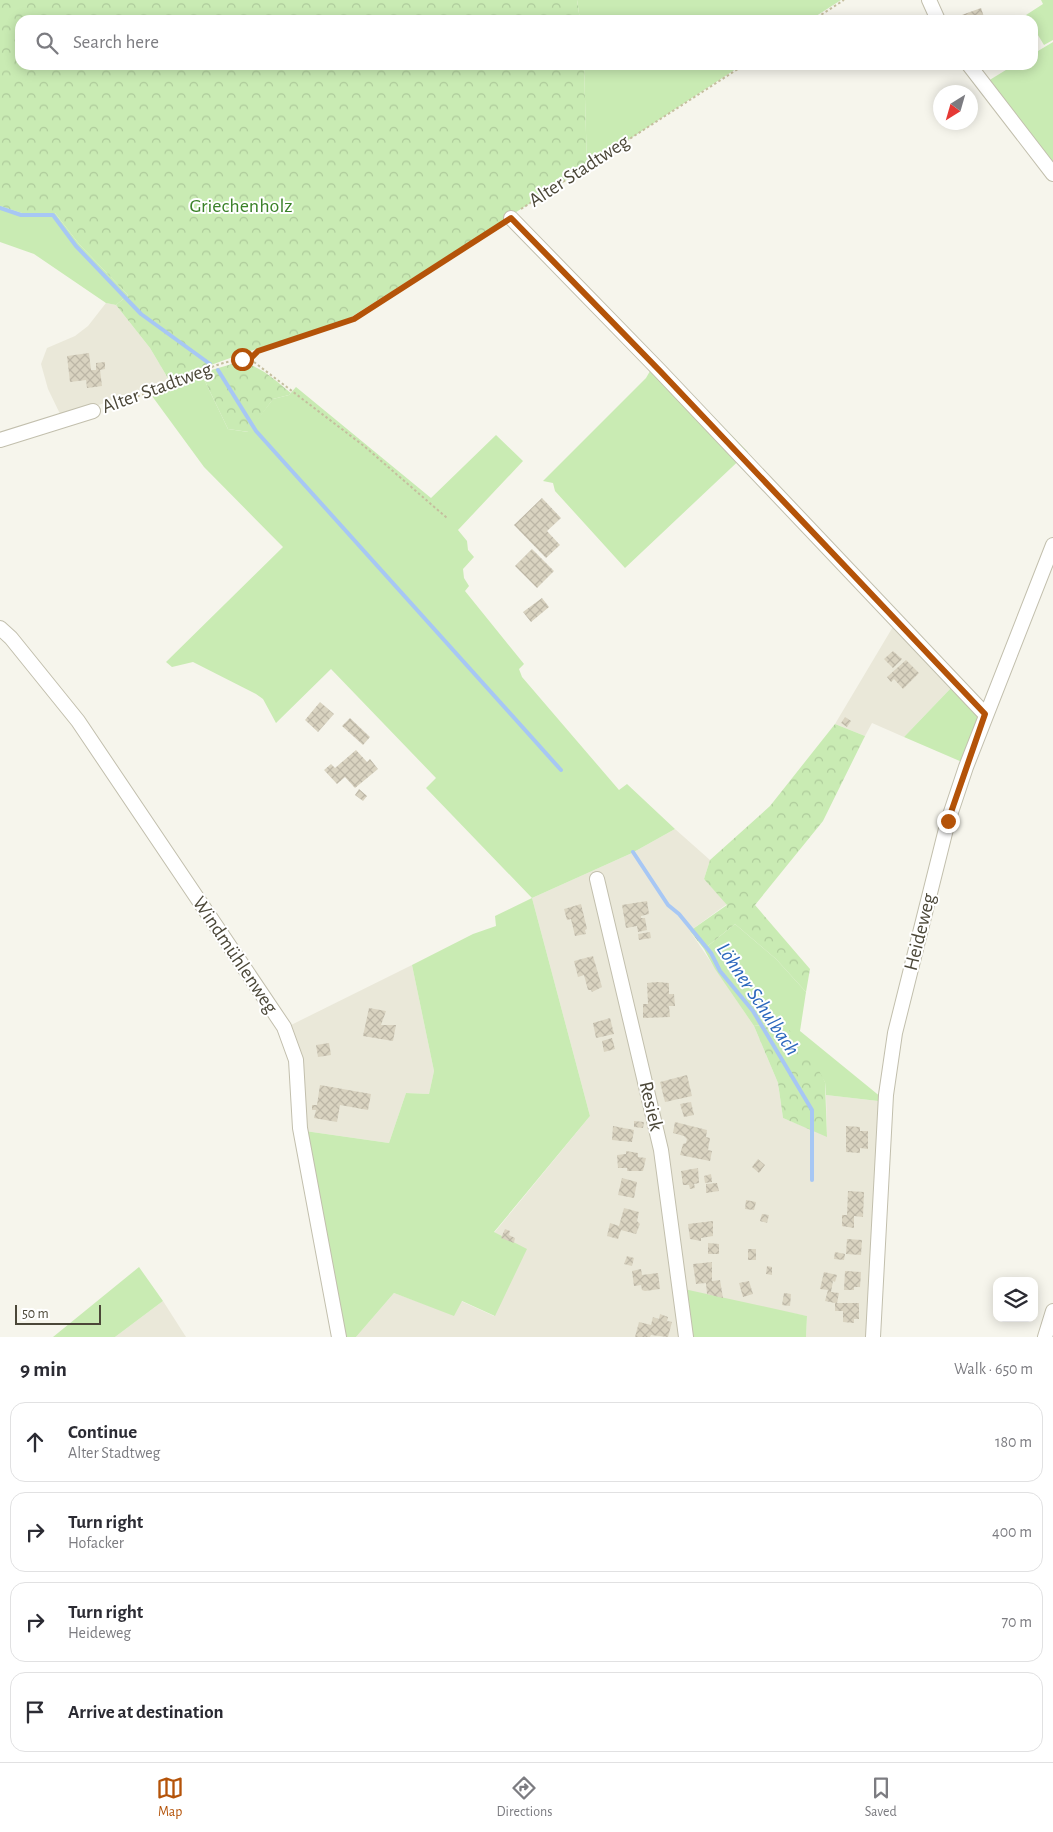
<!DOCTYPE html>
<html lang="en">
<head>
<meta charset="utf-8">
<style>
	body { margin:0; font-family:"Alegreya Sans",sans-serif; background:#f2f2f3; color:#2b2b33 }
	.controls { position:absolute; right:15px; bottom:15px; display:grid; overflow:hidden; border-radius:10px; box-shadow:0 2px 12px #0003 }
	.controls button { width:45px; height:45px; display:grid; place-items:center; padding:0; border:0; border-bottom:1px solid #e1e1e2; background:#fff; color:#2b2b33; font:25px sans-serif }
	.compass { position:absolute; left:933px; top:85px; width:45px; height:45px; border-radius:50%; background:#fff; box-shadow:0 2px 12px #0003; rotate:217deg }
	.scale { position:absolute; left:15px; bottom:12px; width:86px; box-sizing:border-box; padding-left:5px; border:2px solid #4b4738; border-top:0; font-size:14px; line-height:18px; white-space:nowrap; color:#4b4738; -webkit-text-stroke:4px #fff; paint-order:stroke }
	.stop { position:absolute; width:15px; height:15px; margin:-11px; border:4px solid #b45309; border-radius:50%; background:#fff }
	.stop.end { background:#b45309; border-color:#fff; box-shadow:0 1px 5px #0008 }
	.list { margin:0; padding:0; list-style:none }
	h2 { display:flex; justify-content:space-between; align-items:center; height:65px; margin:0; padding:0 20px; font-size:21px }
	h2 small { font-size:16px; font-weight:400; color:#7c7c81 }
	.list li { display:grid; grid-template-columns:32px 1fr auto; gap:15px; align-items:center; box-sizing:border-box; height:80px; margin:0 10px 10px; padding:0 10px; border:1px solid #e1e1e2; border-radius:15px }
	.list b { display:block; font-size:19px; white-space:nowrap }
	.list p { margin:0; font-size:16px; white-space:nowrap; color:#7c7c81 }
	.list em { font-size:16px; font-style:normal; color:#7c7c81 }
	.icon { flex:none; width:28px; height:28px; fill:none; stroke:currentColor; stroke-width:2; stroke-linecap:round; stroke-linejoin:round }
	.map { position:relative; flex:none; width:1053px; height:1337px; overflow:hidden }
	.search { position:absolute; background:#fff; box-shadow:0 2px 12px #0003; left:15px; right:15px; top:15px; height:55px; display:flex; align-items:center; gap:12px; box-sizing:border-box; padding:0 18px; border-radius:15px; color:#7c7c81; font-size:19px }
	.sheet { height:425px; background:#fff }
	nav { display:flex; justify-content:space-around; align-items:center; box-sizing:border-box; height:70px; border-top:1px solid #e1e1e2; background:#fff; font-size:14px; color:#7c7c81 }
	nav a { display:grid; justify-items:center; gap:2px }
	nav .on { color:#b45309 }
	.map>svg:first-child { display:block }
</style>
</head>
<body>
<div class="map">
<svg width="1053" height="1337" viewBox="0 0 1053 1337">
	<defs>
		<pattern id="forest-crowns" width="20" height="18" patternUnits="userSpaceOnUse" patternTransform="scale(1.25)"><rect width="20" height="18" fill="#c9ebb3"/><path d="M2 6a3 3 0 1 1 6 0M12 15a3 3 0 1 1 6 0" fill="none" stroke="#aecb9b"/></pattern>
		<pattern id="building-cross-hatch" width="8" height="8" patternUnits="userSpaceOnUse" patternTransform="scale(1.25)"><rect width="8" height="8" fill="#d9d3c0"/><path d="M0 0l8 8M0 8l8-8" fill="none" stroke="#bcb6a6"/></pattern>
	</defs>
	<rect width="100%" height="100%" fill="#f6f5ec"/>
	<path fill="#eae8d9" d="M106 303 116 305 150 348 169 380 62 418 48 389 41 364 47 348 75 336 88 326Z
		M894 625 951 688 904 737 872 723 865 736 835 724Z
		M675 829 710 860 704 879 727 904 690 931 754 1026 778 1083 783 1118 827 1136 826 1095 887 1102 877 1337H806L807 1316 770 1309 691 1337H356L394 1293 454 1315 461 1301 494 1316V1233L590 1116 532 898 632 853Z
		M412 965 434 1071 429 1094 406 1093 389 1143 305 1131 287 1027Z
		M163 1301 186 1337H115Z"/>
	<path fill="#c9ebb3" d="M577 0H841L810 20H580Z
		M1041 0H1053V40L1044 45 1033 27V20H1029L1026 15 1043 4Z
		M1053 42V178L988 81 1014 65H1033V54Z
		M584 65H742L587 167Z
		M0 206 22 213H55L79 244 128 295 116 305 106 303 34 254 0 242Z
		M657 359 748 452 625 568 555 491 553 483 543 481 646 378Z
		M201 373 228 429 248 432 273 399 289 395 296 387 431 498 496 435 523 461 458 530 467 541 468 550 474 557 463 569 464 578 469 586 465 591 524 664 519 669 522 677 619 790 627 784 675 829 632 853 532 898 590 1116 494 1232 527 1249 495 1316 462 1301 454 1316 394 1293 356 1337H342L305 1131 389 1143 406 1093 429 1094 434 1071 412 965 473 934 496 926 495 916 532 898 426 788 436 778 331 669 276 723 263 699 256 694 193 662 172 667 166 662 283 547 204 467 152 396Z
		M951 688 976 714 978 720 962 762 904 737Z
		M735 924 776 959 806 992 800 1031 887 1102 826 1095 825 1082 783 1022 754 1026 715 969 704 949Z
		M139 1267 163 1301 115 1337H53Z
		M684 1289 807 1316 806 1337H691Z"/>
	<path fill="url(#forest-crowns)" d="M0 0H577L580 20H20V65H584L587 167 345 321 247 352 169 380 150 348 116 305 128 295 79 244 55 213H22L0 206Z
		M239 362C260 365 275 380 291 393L289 395 273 399 249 432 228 429 201 373Z
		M835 724 865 736 823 821 755 905 810 969 806 992 776 959 735 924 704 949 690 931 727 905 704 879 710 860 770 806Z
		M783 1022 814 1061 825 1082 827 1137 783 1118 778 1083 754 1026Z"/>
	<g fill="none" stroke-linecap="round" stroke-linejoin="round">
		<path stroke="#a7c7f4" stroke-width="4" d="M0 208 21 215H53L76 246 141 314 210 364
			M218 370 256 431 561 770
			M633 852 668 905 679 914 711 953 720 971 753 1011 812 1110V1180"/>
	</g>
	<path fill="url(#building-cross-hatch)" d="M981 8 985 20H961L959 16Z
		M89 353 91 370H96V363L105 362V369L100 370 102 386 87 388 86 380 70 382 67 356Z
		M542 498 561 518 547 531 560 545 546 558 514 525Z
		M532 549 554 571 537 588 515 566Z
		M542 598 549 607 531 622 523 612Z
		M893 651 902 659 893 668 884 659Z
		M906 660 919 673 903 689 894 679 891 682 887 677Z
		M320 702 334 714 318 732 305 720Z
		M845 717 851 721 847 727 841 723Z
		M350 718 370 737 363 745 342 726Z
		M356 750 367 762 370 759 378 769 355 788 345 777 337 784 324 770 331 764 335 768Z
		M359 789 367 796 363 801 355 795Z
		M647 901 649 914 641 916V918H645L647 930 638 932 637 926 626 928 622 905Z
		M581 904 587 929 585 930 586 934 575 936 571 919 567 920 564 909Z
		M650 932 651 938 639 940 638 934Z
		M593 956 602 987 592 992 591 990H588L584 975 578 977 574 961Z
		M657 982 669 983V994H674L675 1006H669L670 1017 643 1018V1004H648L647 983Z
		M369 1008 386 1011 381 1025H396L393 1041 363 1036Z
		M610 1018 614 1034 596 1038 593 1023Z
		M612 1038 615 1049 604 1052 602 1041Z
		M329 1043 331 1055 318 1057 316 1045Z
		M687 1075 692 1096 665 1102 660 1082Z
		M320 1085 371 1094 368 1110 340 1105 337 1122 314 1118 316 1110H312V1105H317Z
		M691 1102 694 1115 684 1117 680 1104Z
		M634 1121 644 1122 643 1128 634 1127Z
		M675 1122 707 1130 706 1137 710 1138 708 1150 712 1151 710 1161 680 1155 683 1144 686 1143 687 1139 684 1136 673 1133Z
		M613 1126 634 1130 632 1142 612 1140Z
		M846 1126 860 1127V1131H868V1149L860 1148V1153L846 1152Z
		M626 1151 638 1153V1157L646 1158 643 1171H627V1168H618L617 1155 626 1154Z
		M758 1159 765 1165 759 1173 752 1167Z
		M698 1168 699 1183 694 1184 695 1188 690 1189 689 1185H683L681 1171Z
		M711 1174 712 1182 705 1183 704 1176Z
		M622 1178 637 1182 634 1198 618 1195Z
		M717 1183 719 1191 706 1193V1184Z
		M848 1191 864 1192 863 1217 854 1216V1228L842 1226V1215H847Z
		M746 1200 756 1202 754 1210 745 1209Z
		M624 1208 639 1212 637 1221 640 1224 636 1234 621 1230 618 1239 607 1236 610 1223 619 1226Z
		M762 1214 769 1215 767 1223 760 1221Z
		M713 1221V1236L701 1238V1241L690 1239 688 1224Z
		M505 1229 510 1231 509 1235 515 1238 514 1243 501 1238Z
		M847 1239 862 1240 861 1255 846 1254Z
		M708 1243 719 1244V1254H708Z
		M748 1249H756V1260H748Z
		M835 1252 845 1254 844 1260 834 1259Z
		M627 1256 634 1258 632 1266 624 1264Z
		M712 1262V1281L720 1280 723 1298 707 1294 706 1283 696 1284 693 1264Z
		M767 1266 772 1267V1275L766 1274Z
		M641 1269 642 1275 658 1273 660 1289 645 1291 642 1290 641 1285 634 1286 632 1271Z
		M845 1271 861 1272 860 1287H854V1290H844Z
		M824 1272 837 1275 835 1282 833 1281 831 1292 839 1293 837 1303H859V1319H854V1323L843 1322V1311H835V1303L825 1301 828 1290 820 1289Z
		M749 1281 753 1294 743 1297 739 1283Z
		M784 1293 791 1294 790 1306 782 1305Z
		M660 1314 668 1317 667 1321 672 1322 668 1337 651 1335 650 1337H635L639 1322 651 1325 653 1317 659 1319Z"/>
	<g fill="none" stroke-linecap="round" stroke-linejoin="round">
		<defs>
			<path id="street" d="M929 0 938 20
				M969 65 1053 174
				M511 218 660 371 985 714
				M0 440 93 411
				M0 628 11 638 78 721 284 1027 296 1060 300 1128 339 1337
				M597 879 661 1150 686 1337
				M873 1337 886 1095 895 1033 948 821 966 767 1053 545
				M1045 1337 1053 1311"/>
		</defs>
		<use href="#street" stroke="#c2bfad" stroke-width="16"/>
		<path stroke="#c5be9e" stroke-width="2" stroke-dasharray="2.5 2.5" stroke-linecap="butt" d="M813 20 844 0
			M521 209 744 65
			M250 359 364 446 447 518
			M104 407C128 399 153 392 177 382 200 372 224 359 250 359L258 351 354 319 501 224"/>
		<use href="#street" stroke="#fff" stroke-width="14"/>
	</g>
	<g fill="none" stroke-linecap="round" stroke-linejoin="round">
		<path stroke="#b45309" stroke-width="6" d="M242 359H250L258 351 354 319 511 218 660 371 985 714 948 821"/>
	</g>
	<g text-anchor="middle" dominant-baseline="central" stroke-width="4" stroke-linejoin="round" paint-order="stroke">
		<g font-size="20" fill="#4b4738" stroke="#fff">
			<text transform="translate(579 171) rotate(-33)">Alter Stadtweg</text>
			<text transform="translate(157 388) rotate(-20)">Alter Stadtweg</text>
			<text transform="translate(920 932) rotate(-76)">Heideweg</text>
			<text transform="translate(235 955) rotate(56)">Windmühlenweg</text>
			<text transform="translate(651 1106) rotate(77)">Resiek</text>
		</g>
		<g font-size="20" fill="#3a8128" stroke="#fff">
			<text x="241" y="206">Griechenholz</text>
		</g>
		<g font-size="21" font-style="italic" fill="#2b67bd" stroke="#fff">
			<text transform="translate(758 999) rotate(56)">Löhner Schulbach</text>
		</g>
	</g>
</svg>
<div class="controls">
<button><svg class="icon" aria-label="layers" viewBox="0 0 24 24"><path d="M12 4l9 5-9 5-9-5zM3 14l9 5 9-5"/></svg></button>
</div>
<svg class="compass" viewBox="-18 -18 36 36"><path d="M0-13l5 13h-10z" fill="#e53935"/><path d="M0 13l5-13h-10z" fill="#7c7c81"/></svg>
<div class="scale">50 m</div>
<div class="stop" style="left:242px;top:359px"></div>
<div class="stop end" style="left:948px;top:821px"></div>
<div class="search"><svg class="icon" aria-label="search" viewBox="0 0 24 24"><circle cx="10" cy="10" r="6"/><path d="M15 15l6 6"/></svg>Search here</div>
</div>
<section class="sheet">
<h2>9 min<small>Walk · 650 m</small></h2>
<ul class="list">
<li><svg class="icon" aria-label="ahead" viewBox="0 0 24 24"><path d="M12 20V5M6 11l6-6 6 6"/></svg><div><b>Continue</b><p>Alter Stadtweg</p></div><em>180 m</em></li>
<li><svg class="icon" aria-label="right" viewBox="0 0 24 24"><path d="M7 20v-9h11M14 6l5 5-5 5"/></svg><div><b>Turn right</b><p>Hofacker</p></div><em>400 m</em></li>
<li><svg class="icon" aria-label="right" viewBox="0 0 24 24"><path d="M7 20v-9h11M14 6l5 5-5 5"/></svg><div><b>Turn right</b><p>Heideweg</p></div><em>70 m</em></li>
<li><svg class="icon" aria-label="arrive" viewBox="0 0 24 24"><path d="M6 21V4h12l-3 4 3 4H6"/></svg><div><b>Arrive at destination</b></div></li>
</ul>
</section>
<nav>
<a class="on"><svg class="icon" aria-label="map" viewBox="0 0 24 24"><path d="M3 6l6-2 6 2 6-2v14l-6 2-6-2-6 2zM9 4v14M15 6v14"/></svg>Map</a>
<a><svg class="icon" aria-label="directions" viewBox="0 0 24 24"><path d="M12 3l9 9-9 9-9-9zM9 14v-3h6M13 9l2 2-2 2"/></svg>Directions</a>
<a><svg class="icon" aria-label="saved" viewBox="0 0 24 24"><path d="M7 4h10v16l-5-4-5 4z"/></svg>Saved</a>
</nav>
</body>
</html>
